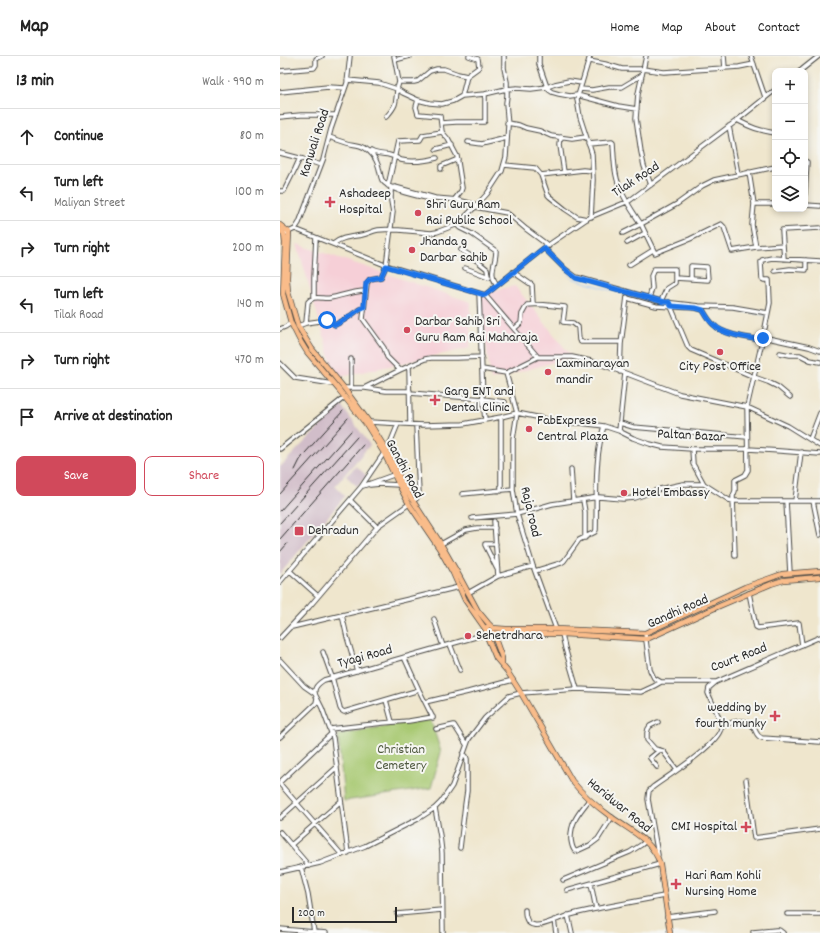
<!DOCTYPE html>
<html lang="en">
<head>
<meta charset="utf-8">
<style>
	body { margin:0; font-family:Dekko,sans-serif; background:#f6f6f6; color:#222 }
	.controls { position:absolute; right:12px; top:12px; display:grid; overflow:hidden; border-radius:8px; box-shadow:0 2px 6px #0003 }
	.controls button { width:36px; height:36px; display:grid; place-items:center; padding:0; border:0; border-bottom:1px solid #e0e0e0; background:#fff; color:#222; font:20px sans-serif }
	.scale { position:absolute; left:12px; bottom:10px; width:105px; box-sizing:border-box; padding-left:4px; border:2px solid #2b2b2b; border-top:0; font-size:11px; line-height:14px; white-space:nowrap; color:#2b2b2b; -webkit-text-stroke:3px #f6f6f2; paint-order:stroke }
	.stop { position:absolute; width:12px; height:12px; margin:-9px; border:3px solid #1a73e8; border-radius:50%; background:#fff }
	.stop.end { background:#1a73e8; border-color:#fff; box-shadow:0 1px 4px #0008 }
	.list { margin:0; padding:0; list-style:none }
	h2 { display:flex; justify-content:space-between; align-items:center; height:52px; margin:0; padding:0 16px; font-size:17px }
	h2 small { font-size:13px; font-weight:400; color:#767676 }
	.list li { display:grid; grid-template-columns:26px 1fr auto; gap:12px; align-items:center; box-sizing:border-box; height:56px; padding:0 16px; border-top:1px solid #e0e0e0 }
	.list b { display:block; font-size:15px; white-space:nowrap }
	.list p { margin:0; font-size:13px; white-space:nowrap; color:#767676 }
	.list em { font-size:13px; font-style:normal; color:#767676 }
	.actions { display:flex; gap:8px; padding:12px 16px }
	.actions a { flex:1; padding:9px 0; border:1px solid #d1495b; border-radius:8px; text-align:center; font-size:14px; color:#d1495b }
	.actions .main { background:#d1495b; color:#fff }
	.icon { flex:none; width:22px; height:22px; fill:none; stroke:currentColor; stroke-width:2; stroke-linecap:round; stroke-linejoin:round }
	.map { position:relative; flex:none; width:540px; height:877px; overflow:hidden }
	header { display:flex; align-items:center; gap:24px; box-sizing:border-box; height:56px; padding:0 20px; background:#fff; border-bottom:1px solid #e0e0e0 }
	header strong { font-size:19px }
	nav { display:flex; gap:22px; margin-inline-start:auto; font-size:14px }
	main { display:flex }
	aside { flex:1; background:#fff }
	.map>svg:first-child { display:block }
</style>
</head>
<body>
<header>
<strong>Map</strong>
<nav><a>Home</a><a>Map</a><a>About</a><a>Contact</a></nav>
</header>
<main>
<aside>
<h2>13 min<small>Walk · 990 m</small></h2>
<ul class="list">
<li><svg class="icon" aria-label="ahead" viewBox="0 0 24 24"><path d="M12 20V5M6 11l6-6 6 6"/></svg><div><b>Continue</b></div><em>80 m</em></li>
<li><svg class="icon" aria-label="left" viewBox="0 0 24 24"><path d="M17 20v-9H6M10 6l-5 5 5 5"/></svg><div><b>Turn left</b><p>Maliyan Street</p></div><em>100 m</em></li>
<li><svg class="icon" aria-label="right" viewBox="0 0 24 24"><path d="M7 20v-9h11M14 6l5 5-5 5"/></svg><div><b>Turn right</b></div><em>200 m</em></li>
<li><svg class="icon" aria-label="left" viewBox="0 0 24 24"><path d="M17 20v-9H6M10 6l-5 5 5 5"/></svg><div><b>Turn left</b><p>Tilak Road</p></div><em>140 m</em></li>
<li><svg class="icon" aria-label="right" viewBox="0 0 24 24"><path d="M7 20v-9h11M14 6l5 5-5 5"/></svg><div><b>Turn right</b></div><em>470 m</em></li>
<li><svg class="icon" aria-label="arrive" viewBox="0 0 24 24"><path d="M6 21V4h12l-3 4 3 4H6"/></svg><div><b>Arrive at destination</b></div></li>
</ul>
<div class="actions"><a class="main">Save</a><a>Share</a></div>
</aside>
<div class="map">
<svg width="540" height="877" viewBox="0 0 540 877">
	<rect width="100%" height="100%" fill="#f6f6f2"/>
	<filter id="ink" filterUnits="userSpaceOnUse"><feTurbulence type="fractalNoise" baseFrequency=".025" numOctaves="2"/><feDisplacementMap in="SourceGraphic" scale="8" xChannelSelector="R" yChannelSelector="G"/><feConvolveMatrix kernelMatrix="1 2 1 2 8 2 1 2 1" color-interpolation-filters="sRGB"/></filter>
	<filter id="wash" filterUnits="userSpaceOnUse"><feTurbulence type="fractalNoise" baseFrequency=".012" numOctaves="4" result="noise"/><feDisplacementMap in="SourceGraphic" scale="16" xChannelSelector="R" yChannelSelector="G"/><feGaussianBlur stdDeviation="0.9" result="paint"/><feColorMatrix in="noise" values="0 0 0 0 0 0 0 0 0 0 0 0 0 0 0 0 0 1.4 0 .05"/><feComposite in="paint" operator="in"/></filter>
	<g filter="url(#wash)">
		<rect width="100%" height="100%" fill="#efe6cd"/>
		<path fill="#f6cfd7" d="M17 188 191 246 190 292 60 321 53 312Z
			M235 230 292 301 211 324 199 237Z"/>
		<path fill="#d1bdc9" d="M61 349 90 389 55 430 65 440 0 518V411Z
			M76 410 87 420 77 430 66 420Z"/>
		<path fill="#a8c972" stroke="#6a7a4e" d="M150 662 161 696 151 732 64 745 58 679Z"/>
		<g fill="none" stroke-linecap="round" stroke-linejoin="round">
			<path stroke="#88b8f3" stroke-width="1" d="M286 216 292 222 368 246
				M439 252 486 259"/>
		</g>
	</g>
	<g filter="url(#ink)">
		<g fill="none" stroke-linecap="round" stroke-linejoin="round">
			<defs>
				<path id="minor" d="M259 0V8L267 31 269 34 272 36 279 38 290 40 297 39 338 50 357 53
					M310 0 297 43 300 61 312 98 313 124 311 161
					M366 0 358 38 356 62 361 96 364 110 371 129
					M444 0 445 12
					M471 0 485 41
					M115 4 130 0
					M309 5 325 8 342 13H363L384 16 459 11 474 8
					M0 15 34 12 36 9V3L42 0
					M520 15 539 0
					M187 20 198 12 199 11 198 3 189 0
					M67 24 99 27 117 33 119 26 114 0
					M119 26H134L138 25 150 15 157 13H164L178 18 187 20 182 40
					M300 33 312 34 329 31H342L362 19
					M0 36 48 31 65 32
					M138 44 136 51 138 58 160 60 162 76 168 83 177 100 182 132 181 135 175 143
					M0 61 21 59H56
					M106 61C116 50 116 48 117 33L123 37 138 44 150 47 162 48 173 45 182 40 205 38 226 33 237 32 251 33 267 31 275 28 289 25 302 27
					M457 64C472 72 478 74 495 77
					M161 67 176 66H204L205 65V38
					M227 67 239 69 246 72 260 75 271 80 292 83 306 81
					M449 70 458 118
					M49 81C55 83 61 85 67 87 73 89 79 88 85 92 91 96 96 103 98 109 100 114 100 120 102 124 109 135 139 140 151 143
					M281 81 280 89 284 116
					M188 86 202 88 206 87 227 82
					M308 88 332 86 333 87C334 102 334 118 340 132 345 145 353 156 361 168L397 148 422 130 434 124 495 111
					M156 93 172 89
					M91 95C96 98 103 98 109 99 114 100 117 102 121 104 133 107 145 105 157 102
					M0 97 23 103 41 109
					M525 105 527 106 525 138
					M224 109 255 112 261 119 268 139 270 141 285 153 297 161 307 163
					M161 113V110L178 103
					M469 116 474 148H495
					M261 119 303 114 313 115
					M108 130 118 85 140 84 143 79 162 76
					M0 135H4L15 113 20 102
					M181 146 195 151 227 157 232 161 246 173 269 190
					M525 149 540 150
					M178 168V170L180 172 192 178 216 195C216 208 208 217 217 229
					M15 173 105 209 205 239
					M343 177 361 168 375 197 410 183 441 168 444 171 452 195 476 191 472 169 474 148
					M4 178 15 173 19 167 43 104 51 73 67 27 70 0
					M347 187 365 177
					M53 188C61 181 72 181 82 179 88 178 92 175 98 174 112 172 136 176 151 177L157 176 178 168 195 151 207 138 222 115 226 101 228 70 226 47 227 40V26L224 12V0
					M476 191 503 189
					M264 192 285 213 296 221 384 246 419 250 453 251 488 257
					M181 194 191 200 207 213 208 220
					M504 203 502 174 540 172
					M349 209 373 194
					M185 212 209 221
					M495 215 510 213 526 214V204
					M233 216 252 229 253 248
					M395 222 428 224 427 211 411 210V223
					M199 237 203 343 205 364
					M205 239 264 192 308 162 349 145 455 66 495 34
					M205 239 258 301
					M34 242C40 241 45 243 50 242 62 240 73 235 86 235
					M347 242 376 250 416 252 423 254C426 259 429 265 434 269 443 279 469 282 482 284
					M369 242 372 232 371 220 374 213H395V227L387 232 381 245
					M389 246 408 291 411 294 474 321 488 326 498 331 510 341
					M26 267 47 264 55 269C60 266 65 264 70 260 75 257 78 253 84 251
					M18 270 26 267 28 246 30 244 34 242V222L36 182
					M485 272 490 247 489 224H484L482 223 481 206 482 204 492 202 540 205
					M0 273 5 271 11 267
					M234 273 241 267 242 258 247 249C260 247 272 250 285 251L283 266 293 267 298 271 299 284 301 286H341
					M500 297 510 299H520L530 304 540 306
					M0 307 15 322 53 328
					M129 310 130 368
					M202 313 226 317
					M120 314 145 303 151 302H177L202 301
					M340 316 341 288 347 241
					M226 317 258 301H292L311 305 345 317 400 338 467 351 508 370 540 390
					M226 317 237 357 233 383V433L237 458 253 510 276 573
					M64 332H84L120 314 107 301 104 292 83 263 87 227 90 223 101 221 106 210 113 156 111 145V132L115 131 155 142 178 144 197 149
					M71 332V303
					M85 332 106 335H130
					M130 337 203 343 225 346
					M89 366 143 369 183 368 221 361 237 357 286 367H301L324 370 339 375 353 382 370 388 382 391 412 393H468L500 395 540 398
					M340 367 353 371 467 381
					M339 375 345 317
					M530 383 540 357
					M0 393 65 341
					M412 393 413 408 424 428 449 444 453 445H540
					M107 395 118 368
					M291 413 293 445
					M90 429 100 428 119 429
					M83 430 116 418
					M221 435V361
					M182 438 233 433
					M70 444 97 471
					M303 444 305 456V482
					M133 445 136 443 139 438 136 369
					M506 445 510 517
					M515 445 521 396
					M533 445 540 479
					M192 462 237 458 272 448 319 441 343 443 355 442 380 433 403 428H424
					M214 465 218 520
					M161 488 186 474 197 472H215
					M216 488H205V489L217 513
					M455 500 453 440 455 435V424L465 419 468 414 467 351 483 281 529 291 540 295
					M10 515 38 540
					M255 515 281 507 284 505 299 484 315 476 316 474C317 441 314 402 324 370
					M0 526 81 431 104 397
					M188 537 218 520 253 510
					M469 537 476 571 478 572 519 567 522 589
					M62 559 67 581 77 615
					M154 563 163 590
					M12 571 179 531
					M365 577 370 614 374 622 381 626
					M282 578 285 592 297 633
					M0 582 29 551 98 470 129 448
					M170 588 180 614
					M43 596 52 621 60 652 61 654 64 656 139 634
					M124 601 139 634 153 662
					M0 604 24 630 34 637
					M37 642 42 652 53 682 68 797
					M106 644 112 666
					M145 646 188 636 233 624
					M378 666 370 670 368 673 367 677V684L375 693 383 695 397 714
					M441 671C451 666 467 660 474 672 477 677 476 680 482 682L540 686
					M50 673 103 667 129 665 153 661
					M156 673 174 669 186 688
					M0 681 36 647 37 642C32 634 36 629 44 624L206 578
					M377 711 370 702 380 694
					M466 724 474 782 540 773
					M0 726 52 677
					M0 728 62 799
					M309 744C299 757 290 766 291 784 292 789 292 792 295 795H297L310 789 318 783 332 761
					M155 752 160 780 162 797 163 877
					M0 762 57 711
					M0 776 29 810
					M11 789 61 745
					M180 792 185 749 187 735V703L186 700 183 698
					M378 799 368 743 369 735 373 731C388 720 438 689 441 672 442 664 431 645 428 637L429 632 436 626
					M21 811 28 838 34 876
					M0 816 40 807 85 790 138 763 155 752 161 746 172 730 189 683 205 662 229 640 241 637 297 633 361 636 374 630 381 626H436L540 581
					M283 824 350 796 361 789 366 785
					M311 828 316 853
					M287 834 380 808
					M245 854C245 861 247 868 254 869 261 871 274 864 281 862 293 857 307 855 320 852 342 848 363 844 384 840
					M117 858 162 854
					M507 858H540
					M288 859 292 877
					M387 861 435 855
					M274 864 276 877
					M0 873 46 877
					M473 876 496 874H499L503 877"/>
				<path id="major" d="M0 169 9 176 7 222 8 236 18 270 32 293 64 332 89 366 107 395 123 428 133 445 161 488 177 516 198 555 208 567 213 572
					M0 174 4 178 5 187 3 238 11 267 19 283 27 296 59 334 86 368 104 397 119 429 129 448 159 492 173 517 185 544 206 574 213 577 282 578 367 583 437 551 491 528 504 524 540 521
					M207 571 206 578 216 602 227 615 241 637 292 725C303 739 316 750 330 760 349 774 373 784 380 808L390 877
					M213 572 226 573H276L365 577 465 531 488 523 502 518 540 515
					M213 577 222 602V608"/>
			</defs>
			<use href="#minor" stroke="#484743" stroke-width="5.5"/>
			<use href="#major" stroke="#484743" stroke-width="6"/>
			<use href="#minor" stroke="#fff" stroke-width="3.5"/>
			<use href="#major" stroke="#f9bc8a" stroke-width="4.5"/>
			<path stroke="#2b2b2b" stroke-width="1" d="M15 414 20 404 25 397 63 355
				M0 438 68 362
				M0 455 71 375
				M0 467 77 381
				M0 483 83 389
				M0 496 7 488"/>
		</g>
	</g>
	<g fill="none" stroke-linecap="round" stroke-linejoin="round" filter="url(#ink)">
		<path stroke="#1a73e8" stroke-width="5" d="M47 264 55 269C60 266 65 264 70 260 75 257 78 253 84 251L86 227 90 223 101 221 106 210 205 239 264 192 285 213 296 222 384 246H389L391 250 416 252 423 254C426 259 429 265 434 269 443 279 469 282 482 284L483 282"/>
	</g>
	<g fill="#d1495b" stroke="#f6f6f2" stroke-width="1.5">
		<path d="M48 140h4v4h4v4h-4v4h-4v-4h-4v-4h4z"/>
		<circle cx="138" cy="157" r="4"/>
		<circle cx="132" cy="194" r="4"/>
		<circle cx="127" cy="274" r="4"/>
		<circle cx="440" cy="296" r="4"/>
		<circle cx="268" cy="316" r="4"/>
		<path d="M153 338h4v4h4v4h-4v4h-4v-4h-4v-4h4z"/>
		<circle cx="249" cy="373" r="4"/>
		<circle cx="344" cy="437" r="4"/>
		<rect x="14" y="470" width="10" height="10" rx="2"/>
		<circle cx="188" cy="580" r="4"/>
		<path d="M493 654h4v4h4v4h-4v4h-4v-4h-4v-4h4z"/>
		<path d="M464 765h4v4h4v4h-4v4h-4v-4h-4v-4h4z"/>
		<path d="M394 822h4v4h4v4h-4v4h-4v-4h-4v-4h4z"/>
	</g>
	<g text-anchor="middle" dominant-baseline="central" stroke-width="4" stroke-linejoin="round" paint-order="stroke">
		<g font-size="14" fill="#2b2b2b" stroke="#f6f6f2">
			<text transform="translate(35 87) rotate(-72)">Kanwali Road</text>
			<text transform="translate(356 124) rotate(-33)">Tilak Road</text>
			<text transform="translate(411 380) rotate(3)">Paltan Bazar</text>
			<text transform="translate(124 413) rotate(62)">Gandhi Road</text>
			<text transform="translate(250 456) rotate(77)">Raja road</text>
			<text transform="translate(398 556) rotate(-24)">Gandhi Road</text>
			<text transform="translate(85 601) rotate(-15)">Tyagi Road</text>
			<text transform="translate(459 602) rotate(-21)">Court Road</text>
			<text transform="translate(339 750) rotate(39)">Haridwar Road</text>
		</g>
		<g font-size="14" fill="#2b2b2b" stroke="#f6f6f2" text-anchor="start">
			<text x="59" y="138">Ashadeep<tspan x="59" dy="16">Hospital</tspan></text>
			<text x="146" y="149">Shri Guru Ram<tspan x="146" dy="16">Rai Public School</tspan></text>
			<text x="140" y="186">Jhanda g<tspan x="140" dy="16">Darbar sahib</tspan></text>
			<text x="135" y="266">Darbar Sahib Sri<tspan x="135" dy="16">Guru Ram Rai Maharaja</tspan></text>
			<text x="276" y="308">Laxminarayan<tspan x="276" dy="16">mandir</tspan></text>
			<text x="440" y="311" text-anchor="middle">City Post Office</text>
			<text x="164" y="336">Garg ENT and<tspan x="164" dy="16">Dental Clinic</tspan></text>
			<text x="257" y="365">FabExpress<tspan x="257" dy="16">Central Plaza</tspan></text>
			<text x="352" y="437">Hotel Embassy</text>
			<text x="28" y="475">Dehradun</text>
			<text x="196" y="580">Sehetrdhara</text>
			<text x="486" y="652" text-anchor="end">wedding by<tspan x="486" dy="16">fourth munky</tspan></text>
			<text x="457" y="771" text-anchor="end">CMI Hospital</text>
			<text x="405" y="820">Hari Ram Kohli<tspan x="405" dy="16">Nursing Home</tspan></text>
		</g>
		<g font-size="14" fill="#505a40" stroke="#f6f6f2">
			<text x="121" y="694">Christian<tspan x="121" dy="16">Cemetery</tspan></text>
		</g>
	</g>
</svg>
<div class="controls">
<button>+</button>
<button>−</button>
<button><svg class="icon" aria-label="locate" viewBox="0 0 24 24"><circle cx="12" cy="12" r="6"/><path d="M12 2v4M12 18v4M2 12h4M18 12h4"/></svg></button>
<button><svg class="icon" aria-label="layers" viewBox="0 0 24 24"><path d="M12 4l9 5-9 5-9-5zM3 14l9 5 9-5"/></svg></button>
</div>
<div class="scale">200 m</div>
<div class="stop" style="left:47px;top:264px"></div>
<div class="stop end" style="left:483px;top:282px"></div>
</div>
</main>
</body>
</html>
